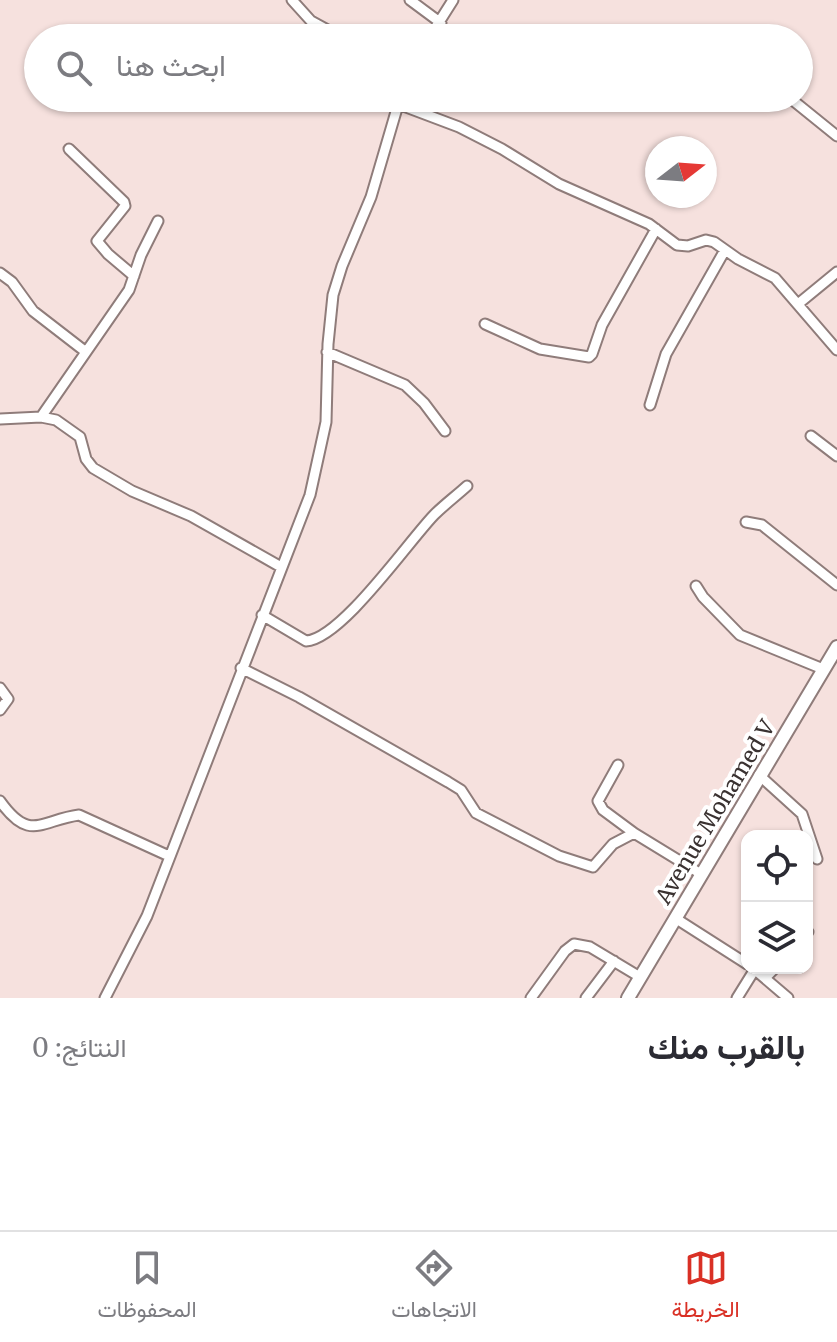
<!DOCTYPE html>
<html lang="ar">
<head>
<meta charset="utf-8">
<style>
	body { margin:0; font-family:Merriweather,Vazirmatn,serif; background:#f2f2f3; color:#2b2b33; direction:rtl }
	.controls { position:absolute; right:24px; bottom:24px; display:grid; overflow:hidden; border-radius:16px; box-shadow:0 2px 6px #0004 }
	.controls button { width:72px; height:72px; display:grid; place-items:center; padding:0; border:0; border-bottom:2px solid #e1e1e2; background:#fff; color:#2b2b33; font:40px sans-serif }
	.compass { position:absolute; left:645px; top:136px; width:72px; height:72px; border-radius:50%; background:#fff; box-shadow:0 2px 6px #0004; rotate:73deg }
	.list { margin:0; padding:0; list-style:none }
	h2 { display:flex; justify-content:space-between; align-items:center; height:104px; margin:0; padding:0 32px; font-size:34px }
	h2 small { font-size:26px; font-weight:400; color:#7c7c81 }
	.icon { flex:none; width:44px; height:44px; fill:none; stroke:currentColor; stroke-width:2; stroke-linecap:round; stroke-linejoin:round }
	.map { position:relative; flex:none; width:837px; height:998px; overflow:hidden; direction:ltr }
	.search { position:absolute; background:#fff; box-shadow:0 2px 6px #0004; left:24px; right:24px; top:24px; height:88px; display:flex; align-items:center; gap:20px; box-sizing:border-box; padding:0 28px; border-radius:44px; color:#7c7c81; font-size:30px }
	.sheet { height:232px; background:#fff }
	nav { display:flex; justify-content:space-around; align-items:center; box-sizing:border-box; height:112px; border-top:2px solid #e1e1e2; background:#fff; font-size:22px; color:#7c7c81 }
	nav a { display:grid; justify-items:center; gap:4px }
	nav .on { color:#d93025 }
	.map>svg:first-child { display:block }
</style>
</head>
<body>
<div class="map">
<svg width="837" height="998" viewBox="0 0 837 998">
	<rect width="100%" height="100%" fill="#f6e1de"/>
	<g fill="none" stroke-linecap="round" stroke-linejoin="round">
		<defs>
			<path id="minor" d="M292 0 311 21 342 38
				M410 0 441 23
				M429 38 453 0
				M790 98 837 136
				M398 104 459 127 502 149 559 184 649 224 677 245 688 246 706 240 714 242 738 259 775 278 837 350
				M69 149 124 202 125 206 97 241 108 254 134 276
				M0 273 12 282 33 311 86 352
				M798 304 837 272
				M485 324 540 349 589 357 592 354 602 325 656 229
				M327 352 405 385 424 403 445 431
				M650 405 666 354 725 250
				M41 417 129 290 141 255 158 221
				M0 419 41 417 56 420 80 437 86 459 93 468 132 491 191 516 281 567
				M811 436 837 456
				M746 522 762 525 837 585
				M696 586 703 597 740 635 823 669
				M262 615 306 641C341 639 408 542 434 515 444 505 456 496 467 486
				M241 668 299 697 448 782 461 790 476 813 559 856 593 867 613 844 634 833 701 874
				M0 688 8 699 0 710
				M618 765 598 801 603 810 634 833
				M759 775 802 814 817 859
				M0 801C30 843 41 820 79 815L169 856
				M675 918 747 964
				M807 933 808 932
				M753 968 788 998
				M766 977 775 968
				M105 998 147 916 310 495 326 422 328 344 333 295 342 266 371 197 400 98
				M531 998 565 951 574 944 590 947 640 977
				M586 998 614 961
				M737 998 755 969"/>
			<path id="secondary" d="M628 998 837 647"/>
		</defs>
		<use href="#minor" stroke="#8f7c7a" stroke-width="13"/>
		<use href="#secondary" stroke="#8f7c7a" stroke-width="16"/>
		<use href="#minor" stroke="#fff" stroke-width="9"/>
		<use href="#secondary" stroke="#fff" stroke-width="12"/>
	</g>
	<g text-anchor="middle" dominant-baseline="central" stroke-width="8" stroke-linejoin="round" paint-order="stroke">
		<g font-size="22" fill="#3a3231" stroke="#fff">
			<text transform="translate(715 812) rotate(-59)">Avenue Mohamed V</text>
		</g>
	</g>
</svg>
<div class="controls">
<button><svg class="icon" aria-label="locate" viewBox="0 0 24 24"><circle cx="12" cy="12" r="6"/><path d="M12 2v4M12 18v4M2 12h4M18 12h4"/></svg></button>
<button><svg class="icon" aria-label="layers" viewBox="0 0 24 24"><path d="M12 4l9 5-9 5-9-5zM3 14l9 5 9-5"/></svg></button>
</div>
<svg class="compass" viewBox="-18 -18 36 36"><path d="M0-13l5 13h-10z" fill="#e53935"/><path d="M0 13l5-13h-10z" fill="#7c7c81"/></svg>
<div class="search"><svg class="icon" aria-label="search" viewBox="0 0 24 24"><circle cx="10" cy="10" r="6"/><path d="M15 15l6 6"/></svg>ابحث هنا</div>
</div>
<section class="sheet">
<h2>بالقرب منك<small>النتائج: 0</small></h2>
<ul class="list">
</ul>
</section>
<nav>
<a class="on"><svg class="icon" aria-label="map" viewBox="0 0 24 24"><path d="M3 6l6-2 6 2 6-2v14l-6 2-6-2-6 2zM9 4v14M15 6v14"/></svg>الخريطة</a>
<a><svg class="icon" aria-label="directions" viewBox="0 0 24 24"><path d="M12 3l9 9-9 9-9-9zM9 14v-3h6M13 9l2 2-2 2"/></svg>الاتجاهات</a>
<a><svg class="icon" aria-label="saved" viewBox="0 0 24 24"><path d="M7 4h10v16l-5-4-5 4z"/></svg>المحفوظات</a>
</nav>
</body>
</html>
